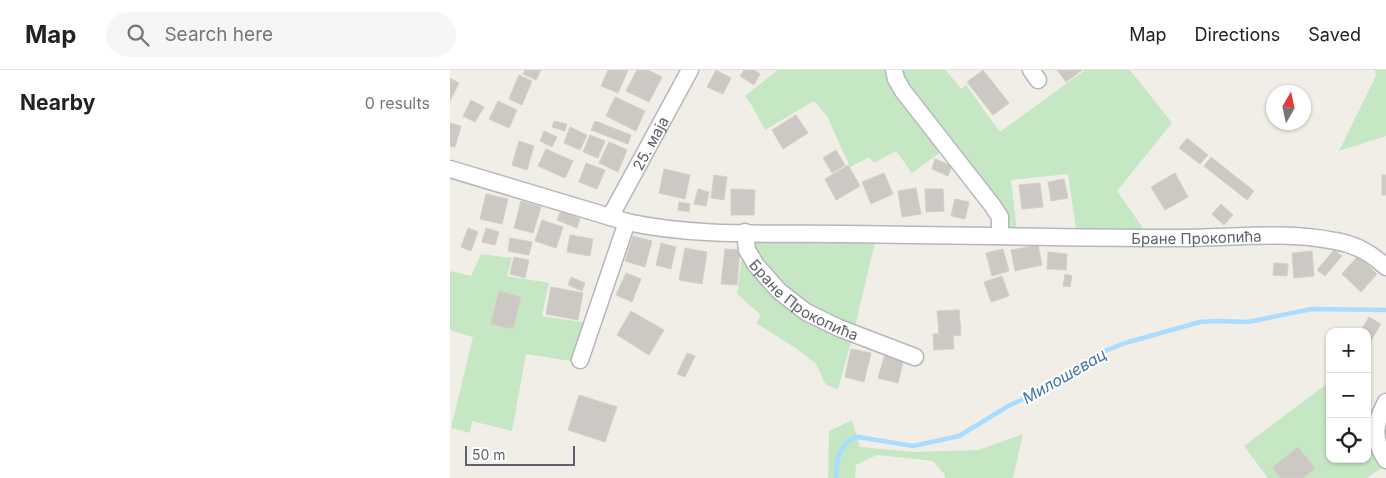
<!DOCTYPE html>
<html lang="en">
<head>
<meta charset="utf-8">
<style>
	body { margin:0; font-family:Inter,sans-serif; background:#f6f6f6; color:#222 }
	.controls { position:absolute; right:15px; bottom:15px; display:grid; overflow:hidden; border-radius:10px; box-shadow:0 1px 4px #0004 }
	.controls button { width:45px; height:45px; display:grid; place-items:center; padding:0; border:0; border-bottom:1px solid #e0e0e0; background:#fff; color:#222; font:25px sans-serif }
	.compass { position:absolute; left:816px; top:15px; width:45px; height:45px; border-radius:50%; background:#fff; box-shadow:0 1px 4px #0004; rotate:9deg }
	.scale { position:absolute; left:15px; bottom:12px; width:110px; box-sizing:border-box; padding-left:5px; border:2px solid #5e6267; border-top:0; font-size:14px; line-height:18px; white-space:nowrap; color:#5e6267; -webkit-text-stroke:4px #fff; paint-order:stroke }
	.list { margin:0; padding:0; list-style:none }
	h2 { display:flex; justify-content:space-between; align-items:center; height:65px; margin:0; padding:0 20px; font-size:21px }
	h2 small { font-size:16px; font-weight:400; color:#767676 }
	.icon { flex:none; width:28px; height:28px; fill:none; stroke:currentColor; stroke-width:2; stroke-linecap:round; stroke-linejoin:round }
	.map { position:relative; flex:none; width:936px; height:408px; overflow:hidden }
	header { display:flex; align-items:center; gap:30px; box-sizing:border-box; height:70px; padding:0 25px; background:#fff; border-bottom:1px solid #e0e0e0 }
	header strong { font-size:24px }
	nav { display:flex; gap:28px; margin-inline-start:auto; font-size:18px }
	.search { width:350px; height:45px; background:#f6f6f6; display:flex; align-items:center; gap:12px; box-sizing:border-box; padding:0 18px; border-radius:28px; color:#767676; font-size:19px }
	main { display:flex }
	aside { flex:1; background:#fff }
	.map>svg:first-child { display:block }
</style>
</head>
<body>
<header>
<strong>Map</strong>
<div class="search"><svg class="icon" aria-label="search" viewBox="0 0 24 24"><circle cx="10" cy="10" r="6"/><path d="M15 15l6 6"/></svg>Search here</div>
<nav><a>Map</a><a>Directions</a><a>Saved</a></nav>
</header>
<main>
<aside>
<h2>Nearby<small>0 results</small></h2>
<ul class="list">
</ul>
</aside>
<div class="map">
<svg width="936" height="408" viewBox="0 0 936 408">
	<rect width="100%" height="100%" fill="#f0eee7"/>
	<path fill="#c5e7c4" d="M328 0H496L511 19 516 15 550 62 635 0H680L722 53 667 121 695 161 626 159 618 104 561 110 567 161 547 160 545 150 492 81 462 103 446 81 424 93 419 87 400 97 377 46 364 31 315 60 302 36 295 26Z
		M925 0H936V66L889 81 926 6Z
		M294 170 425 172 403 265 388 319 376 315 366 294 350 281 306 253 311 245 287 224Z
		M31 184 62 188 57 206 99 213 92 246 145 254 127 292 76 284 62 361 22 351 20 363 1 358 23 267 0 260V201L21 206Z
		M878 313 880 389H917V371L934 396 917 408H818L794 376Z
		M402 350 410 377 466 382 528 380 573 364 563 408H495V405L483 391 427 385 406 395 405 408H378L379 361Z"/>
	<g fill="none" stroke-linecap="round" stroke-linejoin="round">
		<path stroke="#a9dcfe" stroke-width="4.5" d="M386 408C386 391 389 371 408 367L463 376 509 366 560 335 583 325 612 308 645 285 675 273 750 252 766 251 798 252 862 239 936 240"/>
	</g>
	<path fill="#ccc9c4" stroke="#d5cfc5" d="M75 0H91L86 10 73 4Z
		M158 0H178L168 23 151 16Z
		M187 0H198L212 7 199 32 176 21Z
		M266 0 281 8 273 24 257 17Z
		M294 0H304L310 4 304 15 290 6Z
		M533 0 559 33 543 45 517 12Z
		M607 0H632L616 12Z
		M69 5 82 11 72 35 59 29Z
		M0 8 9 13 0 31Z
		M165 27 195 41 186 61 156 46Z
		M21 30 34 37 25 52 13 46Z
		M48 31 67 40 59 58 39 49Z
		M346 45 358 63 333 79 322 60Z
		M104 51 117 54 115 61 102 57Z
		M145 51 181 65 178 74 141 60Z
		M0 53 11 56 5 77 0 76Z
		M120 57 137 65 130 80 114 73Z
		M94 61 107 67 102 77 90 71Z
		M140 65 155 71 148 88 133 82Z
		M737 68 758 85 750 94 729 78Z
		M69 71 84 76 77 100 62 95Z
		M159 72 177 80 168 102 149 93Z
		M96 79 123 91 115 108 88 96Z
		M386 80 395 95 382 103 373 88Z
		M761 87 804 121 797 130 754 96Z
		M485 89 502 96 498 106 482 99Z
		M136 93 155 100 147 119 129 112Z
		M398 95 410 116 386 130 375 109Z
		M214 99 240 105 235 129 209 123Z
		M434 103 443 124 421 134 412 112Z
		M725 103 738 127 715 140 701 117Z
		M264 105 277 107 274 130 261 128Z
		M932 105H936V125H932Z
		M614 109 618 128 601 131 598 112Z
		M590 113 593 137 572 139 569 115Z
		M466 118 471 144 452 147 448 121Z
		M248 119 259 122 256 136 244 134Z
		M281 119 305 120 304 145H281Z
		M475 119H493L494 141 476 142Z
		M36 124 58 129 52 154 30 149Z
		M505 129 519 132 515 149 501 146Z
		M71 131 91 137 83 163 64 158Z
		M229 132 240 134 239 142 228 140Z
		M771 134 783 145 774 155 762 144Z
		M111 141 130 149 127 158 107 150Z
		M92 150 113 157 106 178 85 171Z
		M18 158 28 162 21 181 11 177Z
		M36 158 49 162 45 175 32 172Z
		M120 165 143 169 140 186 117 182Z
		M183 166 202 171 195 197 175 191Z
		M60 168 82 172 79 185 58 181Z
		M211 173 226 177 221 199 206 195Z
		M588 175 592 195 565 201 561 180Z
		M235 178 257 182 252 214 229 210Z
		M275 179 290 180 287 215 271 214Z
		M553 179 559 201 542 206 536 183Z
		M884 180 892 186 875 206 867 200Z
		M862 181 864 206 844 208 842 183Z
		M598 182 617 184 616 200 597 199Z
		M908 186 927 204 911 222 892 204Z
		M64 187 79 190 75 208 60 204Z
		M824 193 838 194 837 206 823 205Z
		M176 203 191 209 182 232 166 225Z
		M615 204 622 206 620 217 613 216Z
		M552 206 559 226 541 232 534 212Z
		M121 207 135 213 132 221 118 215Z
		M101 217 133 223 128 250 96 244Z
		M49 221 71 227 63 259 41 254Z
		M509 240 511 265 503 266 504 279 484 280 483 264H489L487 241Z
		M181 241 214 260 199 285 167 265Z
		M919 247 931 254 920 272 917 270V262H910Z
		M401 279 421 283 414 312 395 307Z
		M237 283 245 286 235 307 227 304Z
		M435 284 454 288 448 313 428 308Z
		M129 325 167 337 155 372 118 360Z
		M848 377 865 398 853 408H831L822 398Z"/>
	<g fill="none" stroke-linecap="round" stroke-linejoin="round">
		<defs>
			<g id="minor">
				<path d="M444 0 446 9 453 21 542 135 550 147V166"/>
				<path d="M581 0 588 10"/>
				<path id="s1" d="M0 99 177 152C245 167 322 163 392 164 501 165 611 168 720 168 775 169 831 160 885 171 905 174 922 184 936 197"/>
				<path id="s2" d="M160 147 240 0"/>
				<path id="s3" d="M295 162 297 180 306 195 329 221 356 242 389 258 465 287"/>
				<path d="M130 290 177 152"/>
				<path d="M936 332C924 355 922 368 936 390"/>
			</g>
		</defs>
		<use href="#minor" stroke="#b4b7bb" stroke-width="19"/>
		<use href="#minor" stroke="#fff" stroke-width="16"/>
	</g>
	<g text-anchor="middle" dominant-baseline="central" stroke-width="4" stroke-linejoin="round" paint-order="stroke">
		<g font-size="15" fill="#5e6267" stroke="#fff">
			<text stroke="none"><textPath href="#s2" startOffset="84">25. маја</textPath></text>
			<text stroke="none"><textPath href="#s1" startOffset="755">Бране Прокопића</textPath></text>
			<text stroke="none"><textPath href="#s3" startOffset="96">Бране Прокопића</textPath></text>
		</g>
		<g font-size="16" font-style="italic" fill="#4177a8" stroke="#fff">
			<text transform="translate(614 306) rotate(-30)">Милошевац</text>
		</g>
	</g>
</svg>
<div class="controls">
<button>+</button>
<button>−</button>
<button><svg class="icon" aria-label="locate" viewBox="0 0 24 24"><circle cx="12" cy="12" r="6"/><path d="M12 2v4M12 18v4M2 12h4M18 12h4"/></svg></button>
</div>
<svg class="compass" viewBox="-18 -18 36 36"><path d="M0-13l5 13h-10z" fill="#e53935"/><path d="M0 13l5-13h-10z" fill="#767676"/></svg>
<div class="scale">50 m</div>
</div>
</main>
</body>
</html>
